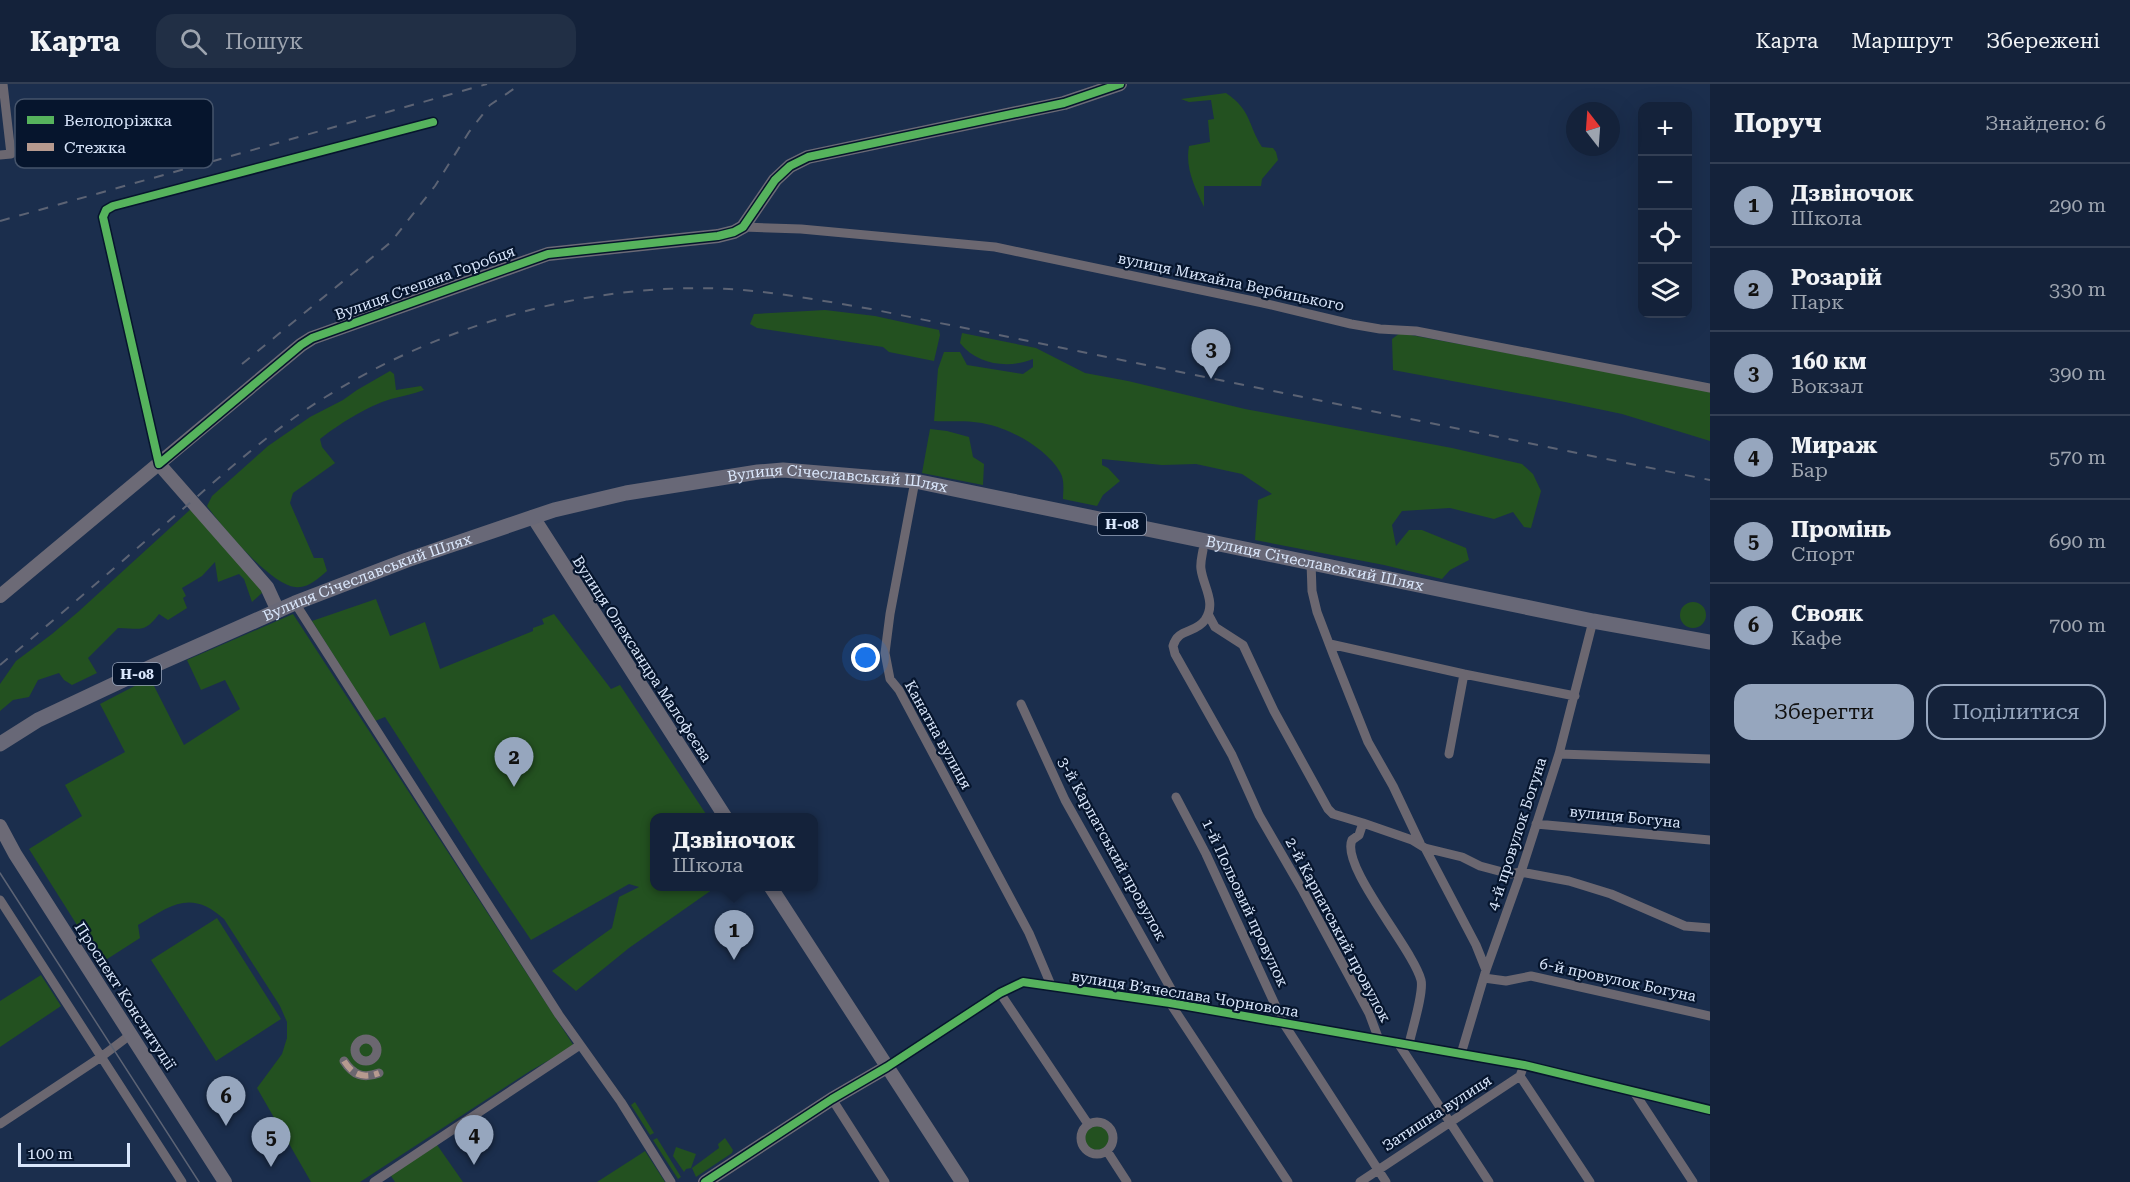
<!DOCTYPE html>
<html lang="uk">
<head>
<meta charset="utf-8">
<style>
	body { margin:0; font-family:"Roboto Serif",serif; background:#212f45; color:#f1f3f6 }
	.controls { position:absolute; right:18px; top:18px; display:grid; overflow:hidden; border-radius:12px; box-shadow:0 6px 24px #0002 }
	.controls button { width:54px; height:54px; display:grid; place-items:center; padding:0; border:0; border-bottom:2px solid #333f54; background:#14223a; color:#f1f3f6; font:30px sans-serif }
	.compass { position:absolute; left:1566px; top:18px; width:54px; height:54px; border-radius:50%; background:#14223a; box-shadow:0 6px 24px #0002; rotate:343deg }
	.scale { position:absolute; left:18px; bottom:15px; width:112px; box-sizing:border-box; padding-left:6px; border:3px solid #d9e6fb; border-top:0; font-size:16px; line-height:21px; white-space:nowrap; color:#d9e6fb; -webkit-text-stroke:4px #06152d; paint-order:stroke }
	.you { position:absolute; left:866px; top:574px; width:21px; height:21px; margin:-15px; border:4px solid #fff; border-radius:50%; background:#1a73e8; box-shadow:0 0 0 9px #1a73e833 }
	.badge { display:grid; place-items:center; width:39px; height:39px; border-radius:50%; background:#96a6be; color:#111; font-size:20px; font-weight:700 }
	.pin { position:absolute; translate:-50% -50px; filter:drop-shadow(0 2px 3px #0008) }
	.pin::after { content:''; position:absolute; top:32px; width:21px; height:18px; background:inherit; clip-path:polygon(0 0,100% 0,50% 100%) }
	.popup { position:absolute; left:650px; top:729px; width:168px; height:78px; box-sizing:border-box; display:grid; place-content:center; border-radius:12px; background:#14223a; filter:drop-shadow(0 2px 4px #0005); font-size:20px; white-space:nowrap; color:#9da4af }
	.popup b { font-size:22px; color:#f1f3f6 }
	.popup::after { content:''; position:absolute; left:50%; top:100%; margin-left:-12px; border:12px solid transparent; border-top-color:#14223a }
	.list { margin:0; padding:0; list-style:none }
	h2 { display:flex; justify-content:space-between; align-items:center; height:78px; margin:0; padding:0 24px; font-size:26px }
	h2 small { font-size:20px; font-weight:400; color:#9da4af }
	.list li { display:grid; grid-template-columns:39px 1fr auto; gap:18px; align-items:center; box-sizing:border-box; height:84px; padding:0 24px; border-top:2px solid #333f54 }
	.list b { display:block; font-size:22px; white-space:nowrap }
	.list p { margin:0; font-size:20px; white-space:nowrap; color:#9da4af }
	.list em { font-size:20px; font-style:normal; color:#9da4af }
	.actions { display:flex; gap:12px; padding:18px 24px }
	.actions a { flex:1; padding:14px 0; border:2px solid #96a6be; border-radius:18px; text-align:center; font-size:21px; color:#96a6be }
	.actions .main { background:#96a6be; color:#111 }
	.icon { flex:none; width:33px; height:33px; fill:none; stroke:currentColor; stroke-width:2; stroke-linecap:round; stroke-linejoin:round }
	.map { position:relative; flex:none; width:1710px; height:1098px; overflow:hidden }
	header { display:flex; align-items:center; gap:36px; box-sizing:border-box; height:84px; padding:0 30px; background:#14223a; border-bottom:2px solid #333f54 }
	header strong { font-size:28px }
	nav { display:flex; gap:33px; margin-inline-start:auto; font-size:21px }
	.search { width:420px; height:54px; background:#212f45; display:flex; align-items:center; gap:15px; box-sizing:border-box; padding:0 21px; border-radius:18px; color:#9da4af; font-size:22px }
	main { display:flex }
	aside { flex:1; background:#14223a }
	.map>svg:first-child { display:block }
</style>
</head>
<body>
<header>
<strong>Карта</strong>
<div class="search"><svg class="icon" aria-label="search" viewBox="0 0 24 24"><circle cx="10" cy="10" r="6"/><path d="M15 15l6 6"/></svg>Пошук</div>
<nav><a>Карта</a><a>Маршрут</a><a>Збережені</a></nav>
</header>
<main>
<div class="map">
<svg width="1710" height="1098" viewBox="0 0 1710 1098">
	<rect width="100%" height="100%" fill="#1b2e4d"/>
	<path fill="#235120" d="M1226 9C1252 27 1247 39 1262 63L1273 64 1276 68 1278 76 1262 95 1261 102H1204V123C1195 103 1185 85 1189 62L1210 58 1208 36 1214 35 1211 16 1189 18 1181 15Z
		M825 226 875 232 939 246 940 251 934 277 889 268 883 263 757 244 750 240 754 230Z
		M962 249 1036 264 1085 289 1128 297 1245 325 1452 364 1522 380 1533 390 1541 407 1531 444 1524 443 1513 428 1494 435 1450 424 1402 427 1392 441 1396 462 1409 446H1422L1466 464 1469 476 1450 486 1442 495 1384 481 1255 456 1258 416 1272 410 1242 390 1196 380 1162 381 1102 375V381L1108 384 1120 397 1103 411 1097 422 1063 415C1063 407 1065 396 1060 388 1047 365 1011 345 986 340 970 336 950 338 934 337L938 285 944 268H960L967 281 1023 290 1033 283V275C1009 285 977 281 960 259Z
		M1400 249 1710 307V357L1622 330 1565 318 1393 286 1392 255Z
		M390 287 394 290 396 306 421 302 424 306C413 310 402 312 391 315 368 322 339 340 320 355L322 363 335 379 293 409 290 419 314 474H323L327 487C318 495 307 505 295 503 270 500 222 443 207 422L212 412 268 362 310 333 343 316 357 306Z
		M930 345 947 347 969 353 973 373 984 380 983 401 922 389Z
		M192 424 263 508 252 518 244 495 239 490 218 498 215 478 202 492 182 504 186 512 183 514 187 524 168 536 159 530C144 550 140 544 118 544L88 574 97 589 72 601 64 596 59 589 38 596 29 613 13 616 0 627V600L16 577 52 550 78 528Z
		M376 515 390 552 425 538 440 585 533 547V544L544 540 542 535 554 530 611 605 620 601 708 733 654 734V802L716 803 629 864 576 907 552 887 612 844 619 813 639 803 629 800 531 856 481 782 385 633 375 637 312 537Z
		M1680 531a13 13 0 1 1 26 0a13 13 0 1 1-26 0Z
		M293 530 574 962 530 987 360 1098H311L257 1004 282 970 287 954V938L280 922 224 835C191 805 171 821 138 841L140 854 101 879 29 765 82 732 65 701 125 668 100 620 150 594 184 661 240 625 225 596 201 606 187 576Z
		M217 834 281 935 216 977 151 876Z
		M41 891 61 922 0 963V917Z
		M635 1018 654 1049 650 1051 631 1021Z
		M1085 1054a12 12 0 1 1 24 0a12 12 0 1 1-24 0Z
		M657 1054 681 1093 678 1095 653 1056Z
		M725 1054 733 1066 732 1069 696 1093 692 1084 719 1064 718 1060Z
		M435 1058 463 1098H395L389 1089Z
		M676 1063 696 1070 691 1084 686 1085 684 1088 673 1072Z
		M645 1067 665 1098H597L639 1071Z"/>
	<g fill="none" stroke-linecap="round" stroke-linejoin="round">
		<path stroke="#6b6770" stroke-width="9" d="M0 71 11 70 3 0
			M743 143 801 145 995 163 1263 219 1351 240 1380 245 1416 247 1710 304
			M159 380 103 133 106 126 113 122 433 38
			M915 397 890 530 885 569 890 595 899 606 1029 849 1051 901
			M1203 466C1202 472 1200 479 1201 485 1203 502 1217 519 1205 536 1195 550 1178 544 1173 562L1175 570 1232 671 1259 731 1303 807 1369 929 1379 956
			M1311 478 1312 507 1317 528 1333 570 1368 658 1393 702 1420 759
			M295 519 559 931 621 1018 671 1098
			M1208 530 1215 543 1243 561 1274 627 1328 725 1333 730 1363 739 1359 751 1352 756C1340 782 1413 865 1421 896 1424 908 1412 946 1409 960
			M1330 560 1464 590
			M1021 620 1065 716 1180 921
			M1449 670 1464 590 1575 612
			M1559 670 1710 675
			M1176 713 1206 770 1284 940 1386 1098
			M1363 739 1412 756 1425 764 1462 773 1480 782 1510 790 1521 788 1569 797 1611 810 1685 842 1710 844
			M1536 740 1710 756
			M1425 764 1476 861 1486 886
			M0 816 182 1098
			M1484 894 1506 897 1531 892 1710 932
			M1000 909 1088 1040
			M1170 919 1288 1098
			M355 966a11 11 0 1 1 22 0a11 11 0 1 1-22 0Z
			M1398 959 1489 1098
			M1461 970 1486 886 1521 788 1559 670 1593 537
			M344 977C353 991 363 995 379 989
			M887 983 1000 909 1023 898 1170 919 1524 981 1710 1026
			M1520 992 1590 1098
			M1634 1008 1693 1098
			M832 1015 885 1098
			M1081 1054a16 16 0 1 1 32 0a16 16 0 1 1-32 0Z
			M0 1040 101 973 130 951
			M1107 1067 1127 1098
			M374 1098 580 961
			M1360 1098 1520 992 1524 981"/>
		<path stroke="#6c6a76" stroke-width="14" d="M159 380 267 503 278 527
			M533 433 726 734
			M0 512 301 261 312 254 548 170 718 152 734 148 743 143 775 96 790 82 808 73 1064 19 1120 0
			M0 742 15 770 225 1098
			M770 802 962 1098
			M705 1098 832 1015 887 983"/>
		<path stroke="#686877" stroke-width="15" id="s1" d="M0 660 38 636 153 582 295 519 407 476 554 426 626 409 758 388 783 386 915 397 1593 537 1710 558"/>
		<path stroke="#5c6374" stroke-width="1.5" d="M0 789 199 1098"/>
		<path stroke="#5c6374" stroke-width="2" stroke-dasharray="10 10" stroke-linecap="butt" d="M0 137 487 0
			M242 280 391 158 435 102 469 48 490 21 521 0
			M0 581C60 531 119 480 178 429 218 395 257 359 301 329 422 246 581 197 729 205 777 208 824 217 871 225L1710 396"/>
		<path stroke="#b69a8f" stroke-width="6" stroke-dasharray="12 6" stroke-linecap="butt" d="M344 977C353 991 363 995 379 989"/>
		<defs>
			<path id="cycleway" d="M433 38 113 122 106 126 103 133 159 380 301 261 312 254 548 170 718 152 734 148 743 143 775 96 790 82 808 73 1064 19 1120 0
				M705 1098 832 1015 887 983 1000 909 1023 898 1170 919 1524 981 1710 1026"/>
		</defs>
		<use href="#cycleway" stroke="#06152d" stroke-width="11"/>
		<use href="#cycleway" stroke="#56b35d" stroke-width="8"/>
	</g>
	<g text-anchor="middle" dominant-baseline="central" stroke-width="4.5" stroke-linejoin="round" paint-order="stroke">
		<g fill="#06152d" stroke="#9aa7bd" stroke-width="1.5">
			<rect x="1098" y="429" width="48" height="22" rx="4.5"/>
			<rect x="113" y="579" width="48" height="22" rx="4.5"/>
		</g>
		<g font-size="14" font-weight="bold" fill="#d9e6fb">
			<text x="1122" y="440">Н-08</text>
			<text x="137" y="590">Н-08</text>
		</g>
		<g font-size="15" fill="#d9e6fb" stroke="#06152d">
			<text transform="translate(1231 198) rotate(12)">вулиця Михайла Вербицького</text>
			<text transform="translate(425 199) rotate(-20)">Вулиця Степана Горобця</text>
			<text stroke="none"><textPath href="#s1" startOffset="890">Вулиця Січеславський Шлях</textPath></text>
			<text stroke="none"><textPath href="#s1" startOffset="1376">Вулиця Січеславський Шлях</textPath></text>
			<text stroke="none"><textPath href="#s1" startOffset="404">Вулиця Січеславський Шлях</textPath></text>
			<text transform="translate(642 575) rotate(57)">Вулиця Олександра Малофєєва</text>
			<text transform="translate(938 651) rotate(61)">Канатна вулиця</text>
			<text transform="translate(1625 733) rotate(6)">вулиця Богуна</text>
			<text transform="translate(1517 750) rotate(-72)">4-й провулок Богуна</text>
			<text transform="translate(1112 765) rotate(61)">3-й Карпатський провулок</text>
			<text transform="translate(1245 819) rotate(65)">1-й Польовий провулок</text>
			<text transform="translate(1338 846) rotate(62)">2-й Карпатський провулок</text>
			<text transform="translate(1618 896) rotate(12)">6-й провулок Богуна</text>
			<text transform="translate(1185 910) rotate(9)">вулиця Вʼячеслава Чорновола</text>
			<text transform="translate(125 912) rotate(57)">Проспект Конституції</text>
			<text transform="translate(1437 1029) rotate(-33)">Затишна вулиця</text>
		</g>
	</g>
	<rect x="15" y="15" width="198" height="69" rx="9" fill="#06152d" stroke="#45546b" stroke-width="1.5"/>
	<rect x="27" y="32" width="27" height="8" fill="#56b35d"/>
	<rect x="27" y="59" width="27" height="8" fill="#b69a8f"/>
	<g font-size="16" fill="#d9e6fb">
		<text x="64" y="42">Велодоріжка</text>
		<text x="64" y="69">Стежка</text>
	</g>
</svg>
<div class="controls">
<button>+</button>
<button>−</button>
<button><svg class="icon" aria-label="locate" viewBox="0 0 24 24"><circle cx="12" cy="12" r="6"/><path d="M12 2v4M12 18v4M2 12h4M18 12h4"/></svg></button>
<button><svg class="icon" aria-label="layers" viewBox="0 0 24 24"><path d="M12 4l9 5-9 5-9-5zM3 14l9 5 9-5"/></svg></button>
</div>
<svg class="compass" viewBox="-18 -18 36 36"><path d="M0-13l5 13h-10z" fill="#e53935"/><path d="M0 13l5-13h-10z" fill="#9da4af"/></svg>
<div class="scale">100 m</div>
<div class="you"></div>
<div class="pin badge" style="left:734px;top:876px">1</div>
<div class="popup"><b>Дзвіночок</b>Школа</div>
<div class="pin badge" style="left:514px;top:703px">2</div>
<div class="pin badge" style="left:1211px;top:295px">3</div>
<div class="pin badge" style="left:474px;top:1081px">4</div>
<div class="pin badge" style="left:271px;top:1083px">5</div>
<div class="pin badge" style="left:226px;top:1042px">6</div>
</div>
<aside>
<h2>Поруч<small>Знайдено: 6</small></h2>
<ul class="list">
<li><span class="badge">1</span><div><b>Дзвіночок</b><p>Школа</p></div><em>290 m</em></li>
<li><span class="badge">2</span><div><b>Розарій</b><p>Парк</p></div><em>330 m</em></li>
<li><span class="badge">3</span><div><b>160 км</b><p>Вокзал</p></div><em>390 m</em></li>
<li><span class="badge">4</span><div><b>Мираж</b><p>Бар</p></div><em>570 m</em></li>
<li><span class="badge">5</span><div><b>Промінь</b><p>Спорт</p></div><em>690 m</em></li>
<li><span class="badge">6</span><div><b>Свояк</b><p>Кафе</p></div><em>700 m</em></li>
</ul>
<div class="actions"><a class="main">Зберегти</a><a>Поділитися</a></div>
</aside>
</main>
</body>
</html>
